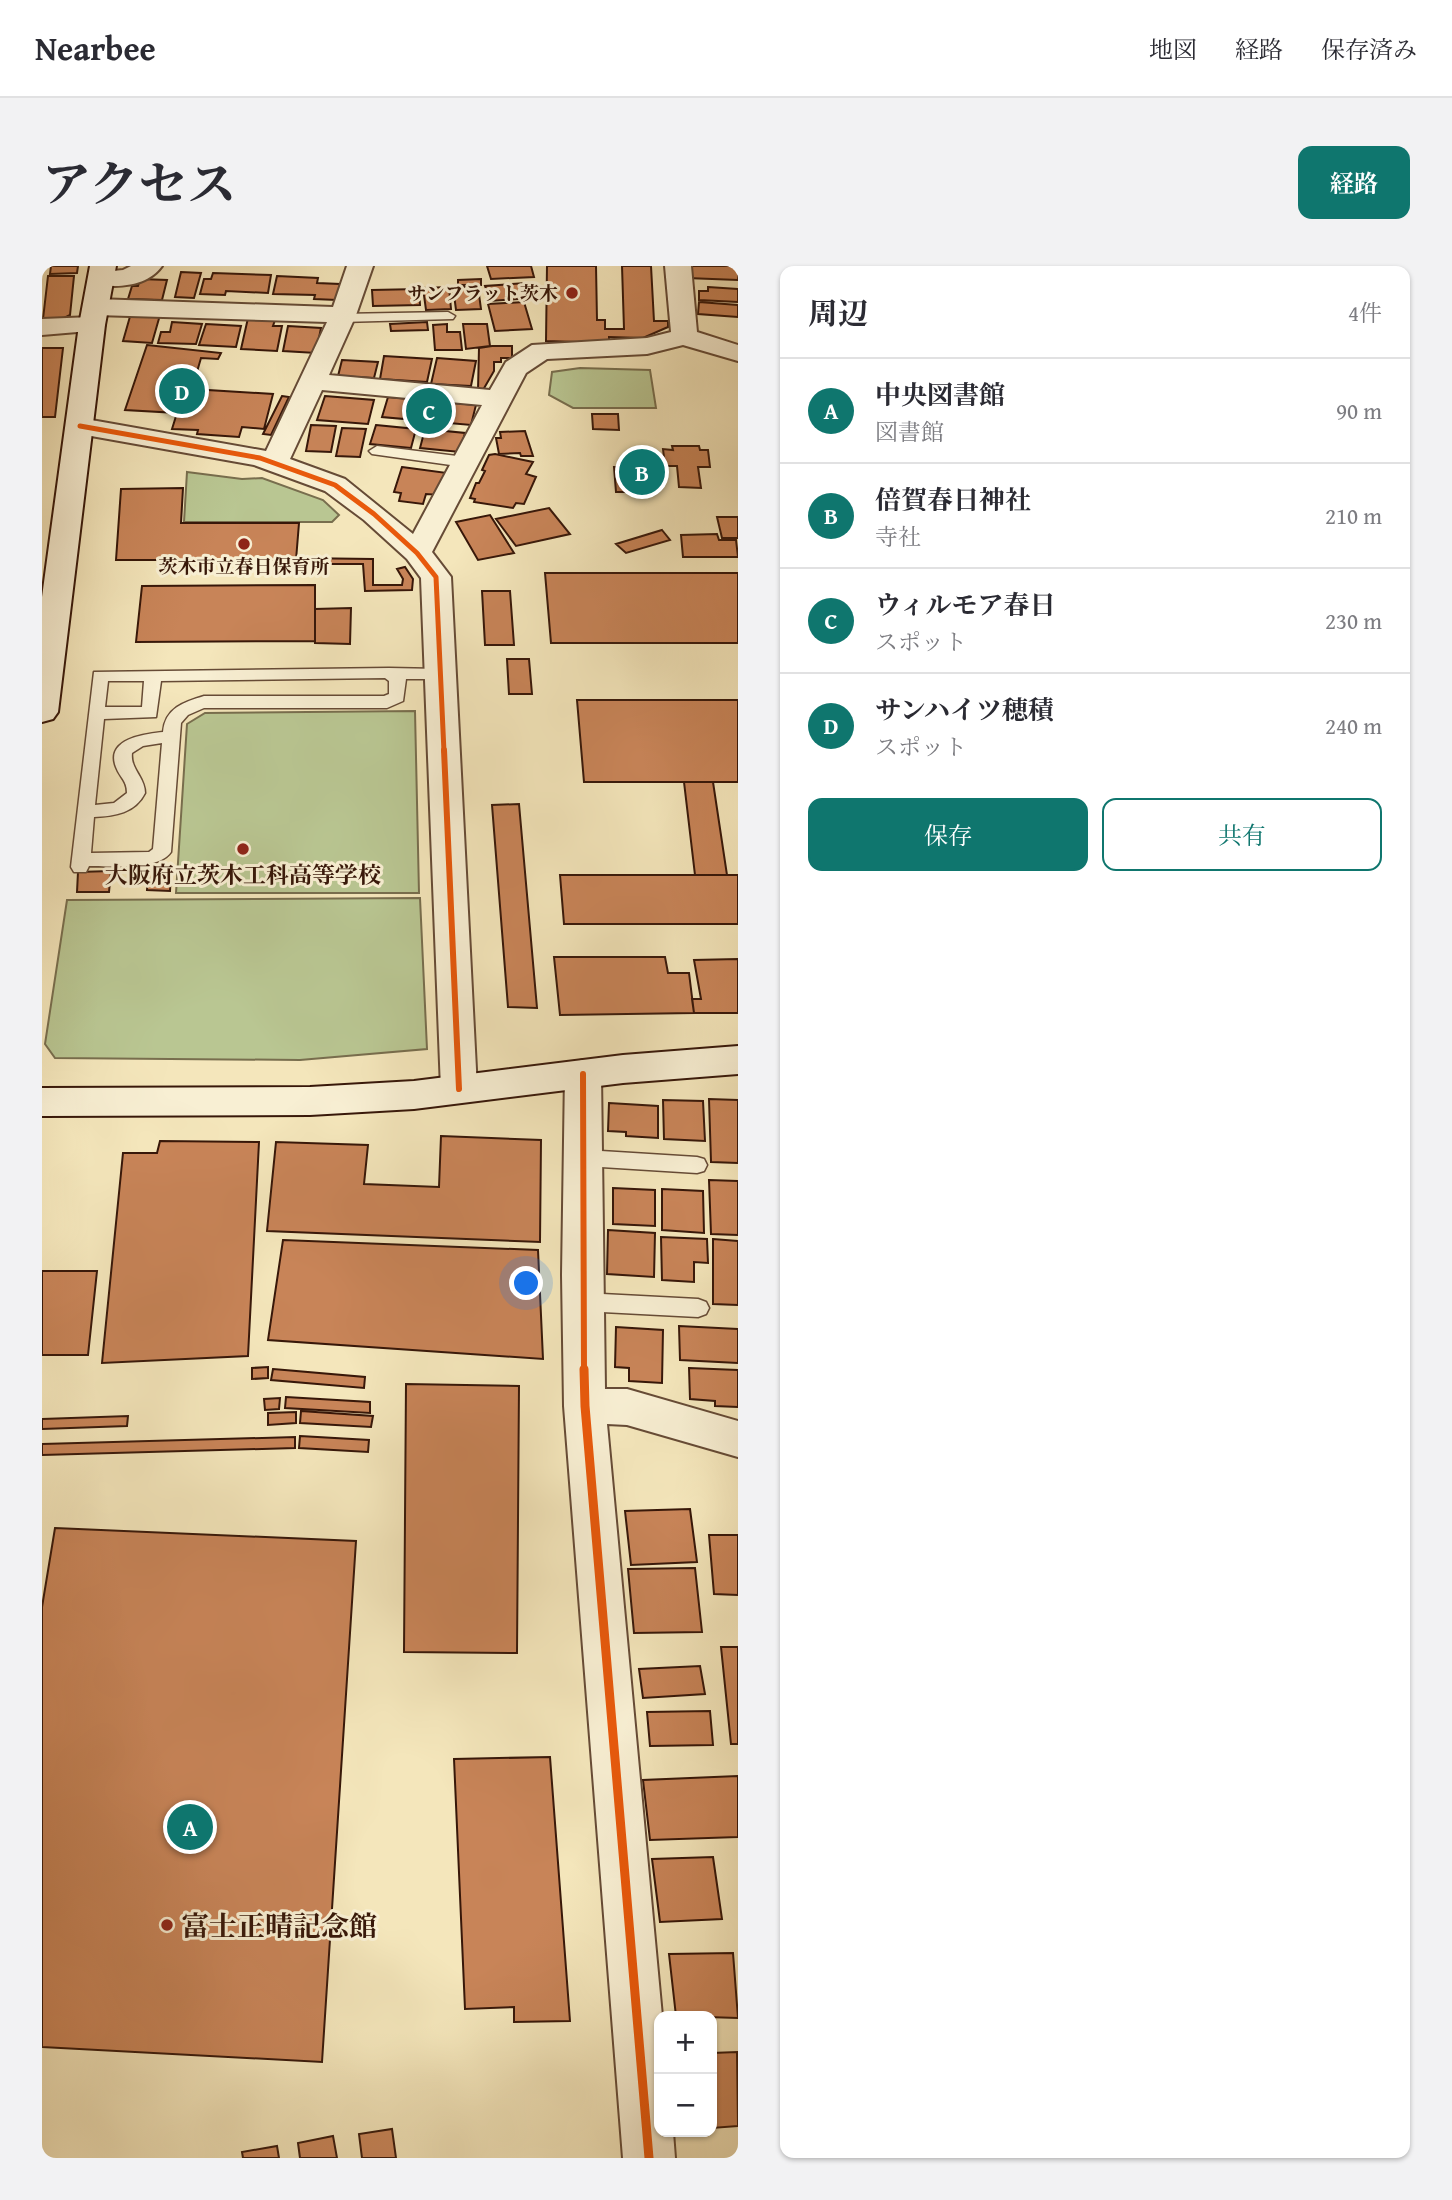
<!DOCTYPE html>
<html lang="ja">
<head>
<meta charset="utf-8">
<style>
	body { margin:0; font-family:"Gentium Book Plus","Noto Serif JP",serif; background:#f2f2f3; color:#2b2b33 }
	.controls { position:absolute; right:21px; bottom:21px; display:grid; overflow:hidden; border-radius:14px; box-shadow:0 2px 5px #0004 }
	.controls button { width:63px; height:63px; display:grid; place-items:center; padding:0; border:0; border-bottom:2px solid #e1e1e2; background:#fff; color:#2b2b33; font:35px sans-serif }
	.you { position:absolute; left:485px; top:1018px; width:24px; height:24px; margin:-18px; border:5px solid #fff; border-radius:50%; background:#1a73e8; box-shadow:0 0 0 10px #1a73e833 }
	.badge { display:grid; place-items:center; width:46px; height:46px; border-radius:50%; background:#0f766e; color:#fff; font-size:23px; font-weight:700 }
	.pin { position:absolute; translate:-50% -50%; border:4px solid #fff; box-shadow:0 2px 7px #0006 }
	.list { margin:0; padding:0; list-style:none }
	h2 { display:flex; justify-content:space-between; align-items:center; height:91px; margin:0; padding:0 28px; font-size:30px }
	h2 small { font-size:23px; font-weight:400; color:#7c7c81 }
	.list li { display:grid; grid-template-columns:46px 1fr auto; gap:21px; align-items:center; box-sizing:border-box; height:105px; padding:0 28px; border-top:2px solid #e1e1e2 }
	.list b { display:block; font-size:26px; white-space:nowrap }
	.list p { margin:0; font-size:23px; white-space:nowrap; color:#7c7c81 }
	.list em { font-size:23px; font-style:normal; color:#7c7c81 }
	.actions { display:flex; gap:14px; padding:21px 28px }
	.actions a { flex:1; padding:16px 0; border:2px solid #0f766e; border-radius:14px; text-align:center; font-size:24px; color:#0f766e }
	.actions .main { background:#0f766e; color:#fff }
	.map { position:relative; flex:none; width:696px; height:1892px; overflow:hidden; border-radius:14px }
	header { display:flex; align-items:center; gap:42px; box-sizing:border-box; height:98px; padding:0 35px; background:#fff; border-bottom:2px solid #e1e1e2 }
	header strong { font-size:33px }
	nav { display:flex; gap:38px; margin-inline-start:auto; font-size:24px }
	.intro { display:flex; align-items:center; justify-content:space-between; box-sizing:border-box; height:168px; padding:0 42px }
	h1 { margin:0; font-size:49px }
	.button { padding:18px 32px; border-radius:14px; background:#0f766e; color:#fff; font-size:24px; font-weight:700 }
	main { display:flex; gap:42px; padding:0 42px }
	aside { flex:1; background:#fff; border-radius:14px; box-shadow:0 2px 5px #0004 }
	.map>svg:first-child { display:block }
</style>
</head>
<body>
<header>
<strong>Nearbee</strong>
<nav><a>地図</a><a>経路</a><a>保存済み</a></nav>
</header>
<div class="intro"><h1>アクセス</h1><a class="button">経路</a></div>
<main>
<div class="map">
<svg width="696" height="1892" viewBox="0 0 696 1892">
	<rect width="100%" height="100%" fill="#f4e6bb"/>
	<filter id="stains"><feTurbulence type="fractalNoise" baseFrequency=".00286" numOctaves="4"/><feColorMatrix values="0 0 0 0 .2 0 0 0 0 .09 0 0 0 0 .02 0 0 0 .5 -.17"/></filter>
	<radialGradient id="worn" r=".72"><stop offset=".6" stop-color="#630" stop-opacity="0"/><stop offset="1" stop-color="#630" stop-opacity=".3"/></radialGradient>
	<path fill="#b9c692" stroke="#786e4e" stroke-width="2" d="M538 102 608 104 614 142H531L507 129 510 106Z
		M145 206 200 213 220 212 281 234 297 249 290 256H142Z
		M373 445 377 627H134L145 458 163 447Z
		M378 632 385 783 258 794 13 792 3 778 25 634Z"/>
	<path fill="#c88458" stroke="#371709" stroke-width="2" d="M9 0H36L35 7 8 8Z
		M445 0H489L492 11 449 13Z
		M505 0H554L555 54H563V63H582L580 0H609L612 55H626V61L601 72 567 71V77L504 75Z
		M645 0H696V14L645 12Z
		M139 6 159 7 152 32 133 31Z
		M171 7 229 9 226 27 184 25 183 29 158 28 162 13H169Z
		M6 10H32L28 49 22 52 1 53Z
		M235 10 276 12 275 17 298 18 295 34 272 33 273 29 231 28Z
		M98 13 125 14 120 34 86 33 90 20H96Z
		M439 13V19H416V14Z
		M484 17 489 32 448 35 443 20Z
		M407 21 409 43 384 44 381 22Z
		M411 21H436L439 43 414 44Z
		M666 21 696 23V36L657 34V25H666Z
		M377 23 378 39 331 40 330 24Z
		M482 36 490 63 453 65 446 38Z
		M657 36 696 39V51L656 48Z
		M89 47 118 49 110 77 81 75Z
		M206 52 233 54 231 60H240L235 85 199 83Z
		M130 56 160 58 154 78 116 77 119 66H128Z
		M385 56 386 64 349 65 348 58Z
		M164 58 199 60 194 81 157 79Z
		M405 58V66H418L420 84H393L391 59Z
		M421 58H445L448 80 424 83Z
		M246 60 279 62 274 87 241 85Z
		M105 79 179 87 176 93 159 92 150 123 231 128 222 163 200 161 197 171 155 168 156 164 130 163 135 147 83 144Z
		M450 80H470V92H459V96H452V105L441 124H436L437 82Z
		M0 82H21L13 151H0Z
		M342 90 390 93 385 116 338 113Z
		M395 92 434 95 429 120 389 118Z
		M300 94 336 96 332 112 296 110Z
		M240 130 247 131 229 169 221 168Z
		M283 130 332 134 326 158 275 154Z
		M346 131 434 139 429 159 340 151Z
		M550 148H576L577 164 551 163Z
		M269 159 294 160 289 186 264 185Z
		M334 159 374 163 369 182 328 178Z
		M300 162 324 163 318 191 294 190Z
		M383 163 423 167 418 186 378 182Z
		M483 165 491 190H479L478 187 457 188 454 172H459L458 166Z
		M630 180H657L658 184H666L668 201H656L659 222 637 221 635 200H623L621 183 631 184Z
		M453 188 491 196 484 208 494 211 482 238 474 237 471 242 432 236 433 233 428 232 434 217H437L443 205 440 204 447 189Z
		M360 201 405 207 398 229 384 228 381 238 357 235 359 227 352 226Z
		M572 201H602L606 226H574Z
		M141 222 139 257H257L254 294H74L79 223Z
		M507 242 528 268 474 280 454 253Z
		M448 249 472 287 436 294 414 256Z
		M675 251H696V272H680Z
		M620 264 628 274 584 287 574 278Z
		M675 268 677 274H694L696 291H641L639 269Z
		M254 292 331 293V319H360L361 313 355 303 363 301 371 313 370 324 323 325 321 298H247V294Z
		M503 307H696V377H509Z
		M273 319V375L94 376 100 320Z
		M440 325H468L472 379H443Z
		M309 342 308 378 273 377V343Z
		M465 393H487L490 428H467Z
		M535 434H696V516H542Z
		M642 516H671L685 609H653Z
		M477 538 495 742 466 741 450 539Z
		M69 605 67 626H35L36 606Z
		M106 606H129L128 625 105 624Z
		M518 609H696V658H522Z
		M512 691H623L626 707H647L652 747 518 749Z
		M696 693V747H652L650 733H659L652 694Z
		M667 833 696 834V897L669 896Z
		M621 834 661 835 663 875 622 873Z
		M567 837 616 840V872L584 870V866L566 865Z
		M399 870 499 874 498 976 225 965 234 876 326 879 322 918 397 921Z
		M118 875 217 876 206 1090 60 1097 81 887H115Z
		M667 914 696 915V969L669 968Z
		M571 922 613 924V960L571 958Z
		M620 923 661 925 662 967 620 964Z
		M566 964 613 967 612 1011 565 1008Z
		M619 971 665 973 666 997 652 996V1016L620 1014Z
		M671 973 696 975V1039L671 1038Z
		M241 974 496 984 501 1093 226 1074Z
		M0 1005H55L46 1089H0Z
		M637 1060 696 1063V1097L638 1094Z
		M574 1061 621 1064 620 1117 587 1115V1102L573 1101Z
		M226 1101V1112L210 1113V1102Z
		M647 1102 696 1104V1141L673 1140V1135L648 1133Z
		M231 1103 323 1111 322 1122 229 1114Z
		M364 1118 477 1120 475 1387 362 1386Z
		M244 1131 328 1136V1147L243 1142Z
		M238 1132 237 1143 223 1144 222 1133Z
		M259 1145 331 1150 329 1161 258 1157Z
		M254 1146V1157L226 1159V1147Z
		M86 1150 85 1160 0 1163V1153Z
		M258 1170 327 1174 326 1186 257 1182Z
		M253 1171V1182L0 1189V1178Z
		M648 1243 655 1296 589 1299 583 1245Z
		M13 1262 314 1275 280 1796 0 1781V1341Z
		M667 1269H696V1329L672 1328Z
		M653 1302 660 1366 592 1367 586 1303Z
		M679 1381H696V1478H689Z
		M658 1400 663 1428 601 1432 597 1403Z
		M668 1445 671 1479 608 1480 605 1446Z
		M508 1491 528 1755 472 1756V1741L423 1743 412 1493Z
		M696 1510V1571L608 1574 601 1514Z
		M671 1591 680 1653 618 1656 610 1593Z
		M691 1687 696 1752 634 1750 627 1688Z
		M695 1786 696 1860 670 1862V1787Z
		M350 1863 354 1892H320L317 1868Z
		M291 1870 295 1892H258L256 1877Z
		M235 1880 237 1892H201L200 1886Z"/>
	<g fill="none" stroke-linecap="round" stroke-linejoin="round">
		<defs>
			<path id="lane" d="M406 46 413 50 411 53 299 56 292 52 299 48Z
				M335 180 423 191 431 196 423 201 330 188 327 185Z
				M347 402 397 403 405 408 397 413H364L361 435 345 442H162L146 449 139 457 129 586C116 605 69 600 47 600L44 606H32L29 601 52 406ZM343 412 347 415V428L342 430H162C142 436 123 442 121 466 102 468 63 473 74 501 78 512 85 514 85 527L72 537 53 539 62 453 114 451 119 415ZM66 415H102L100 441H63ZM120 477 111 583 107 586 49 587 52 551C73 550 93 547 103 527 103 511 88 503 90 487L101 480Z
				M543 884 655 891 662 893 665 899 662 905 655 907 543 900 536 898 533 892 536 886Z
				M541 1027 656 1033 664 1036 667 1042 664 1048 656 1051 541 1045 533 1042 530 1036 533 1030Z"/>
			<path id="street" d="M89 0H120C105 21 73 23 50 17L46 12 50 7 81 4Z
				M305 0H331L314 49 287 109 448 124 464 96 490 79 605 72 629 66 623 0H649L655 66 696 79V95L641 79 605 88 505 93 484 107 390 286 409 311 435 823 430 833 417 837 404 833 399 823 379 312 365 293 322 254 283 225 212 199 38 168 28 166 24 160 28 154 38 152 224 185 285 56 54 49 45 46 41 41 45 36 54 33 291 41ZM280 124 440 139 371 268 303 213 248 193Z
				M50 51 59 54 63 59 59 64 0 69V53Z
				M541 794 554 798 559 808 563 1123H585L696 1155V1191L585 1159 565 1158 620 1750H617V1866H631L633 1892H581L522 1140 520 1009 523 808 528 798Z"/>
			<path id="secondary" d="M48 0H74L63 59 16 446 11 453 0 456V331L37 59Z
				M696 780V808L581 817 372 843 268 849 0 850V822L268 821 372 815 581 789Z"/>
		</defs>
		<use href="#lane" stroke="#664b36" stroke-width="3"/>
		<use href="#street" stroke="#664b36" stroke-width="4"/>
		<use href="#secondary" stroke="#371709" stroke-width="4"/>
		<use href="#lane" fill="#f8efd3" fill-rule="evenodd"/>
		<use href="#street" fill="#f8efd3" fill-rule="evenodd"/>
		<use href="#secondary" fill="#f8efd3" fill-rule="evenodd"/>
		<defs>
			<path id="cycleway-far2" d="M38 160 218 192 293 219 332 248 375 287 394 311 402 486"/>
			<path id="cycleway-far1" d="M402 484 417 823
				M541 808 542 1104"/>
			<path id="cycleway" d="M542 1103 543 1140 607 1892"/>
		</defs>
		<use href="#cycleway-far2" stroke="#f8efd3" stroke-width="9"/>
		<use href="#cycleway-far1" stroke="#f8efd3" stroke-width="10"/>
		<use href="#cycleway" stroke="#f8efd3" stroke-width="13"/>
		<use href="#cycleway-far2" stroke="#e8590c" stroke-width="5"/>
		<use href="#cycleway-far1" stroke="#e8590c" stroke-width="6"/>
		<use href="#cycleway" stroke="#e8590c" stroke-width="9"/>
	</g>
	<g fill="#8f2418" stroke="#f8efd3" stroke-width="2.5">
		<circle cx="530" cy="27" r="7"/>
		<circle cx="202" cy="278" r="7"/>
		<circle cx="201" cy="583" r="7"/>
		<circle cx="125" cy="1659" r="7"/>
	</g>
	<g text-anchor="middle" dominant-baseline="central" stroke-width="6" stroke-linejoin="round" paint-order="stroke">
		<g font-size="19" font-weight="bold" fill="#371709" stroke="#f8efd3" text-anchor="end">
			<text x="516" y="27">サンフラット茨木</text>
			<text x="202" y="300" text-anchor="middle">茨木市立春日保育所</text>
		</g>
		<g font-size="23" font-weight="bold" fill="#371709" stroke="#f8efd3">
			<text x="201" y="608">大阪府立茨木工科高等学校</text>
		</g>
		<g font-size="28" font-weight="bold" fill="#371709" stroke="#f8efd3" text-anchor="start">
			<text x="139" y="1659">富士正晴記念館</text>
		</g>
	</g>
	<rect width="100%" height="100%" filter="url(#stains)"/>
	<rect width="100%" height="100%" fill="url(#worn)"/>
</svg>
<div class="controls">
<button>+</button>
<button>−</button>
</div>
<div class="you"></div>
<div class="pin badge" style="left:148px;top:1561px">A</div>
<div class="pin badge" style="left:600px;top:206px">B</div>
<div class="pin badge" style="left:387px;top:145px">C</div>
<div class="pin badge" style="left:140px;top:125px">D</div>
</div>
<aside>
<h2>周辺<small>4件</small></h2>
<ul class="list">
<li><span class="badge">A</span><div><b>中央図書館</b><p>図書館</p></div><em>90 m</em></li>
<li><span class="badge">B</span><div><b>倍賀春日神社</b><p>寺社</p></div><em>210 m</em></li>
<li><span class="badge">C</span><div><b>ウィルモア春日</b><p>スポット</p></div><em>230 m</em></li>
<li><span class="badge">D</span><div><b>サンハイツ穂積</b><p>スポット</p></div><em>240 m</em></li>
</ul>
<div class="actions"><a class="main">保存</a><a>共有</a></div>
</aside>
</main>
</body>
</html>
